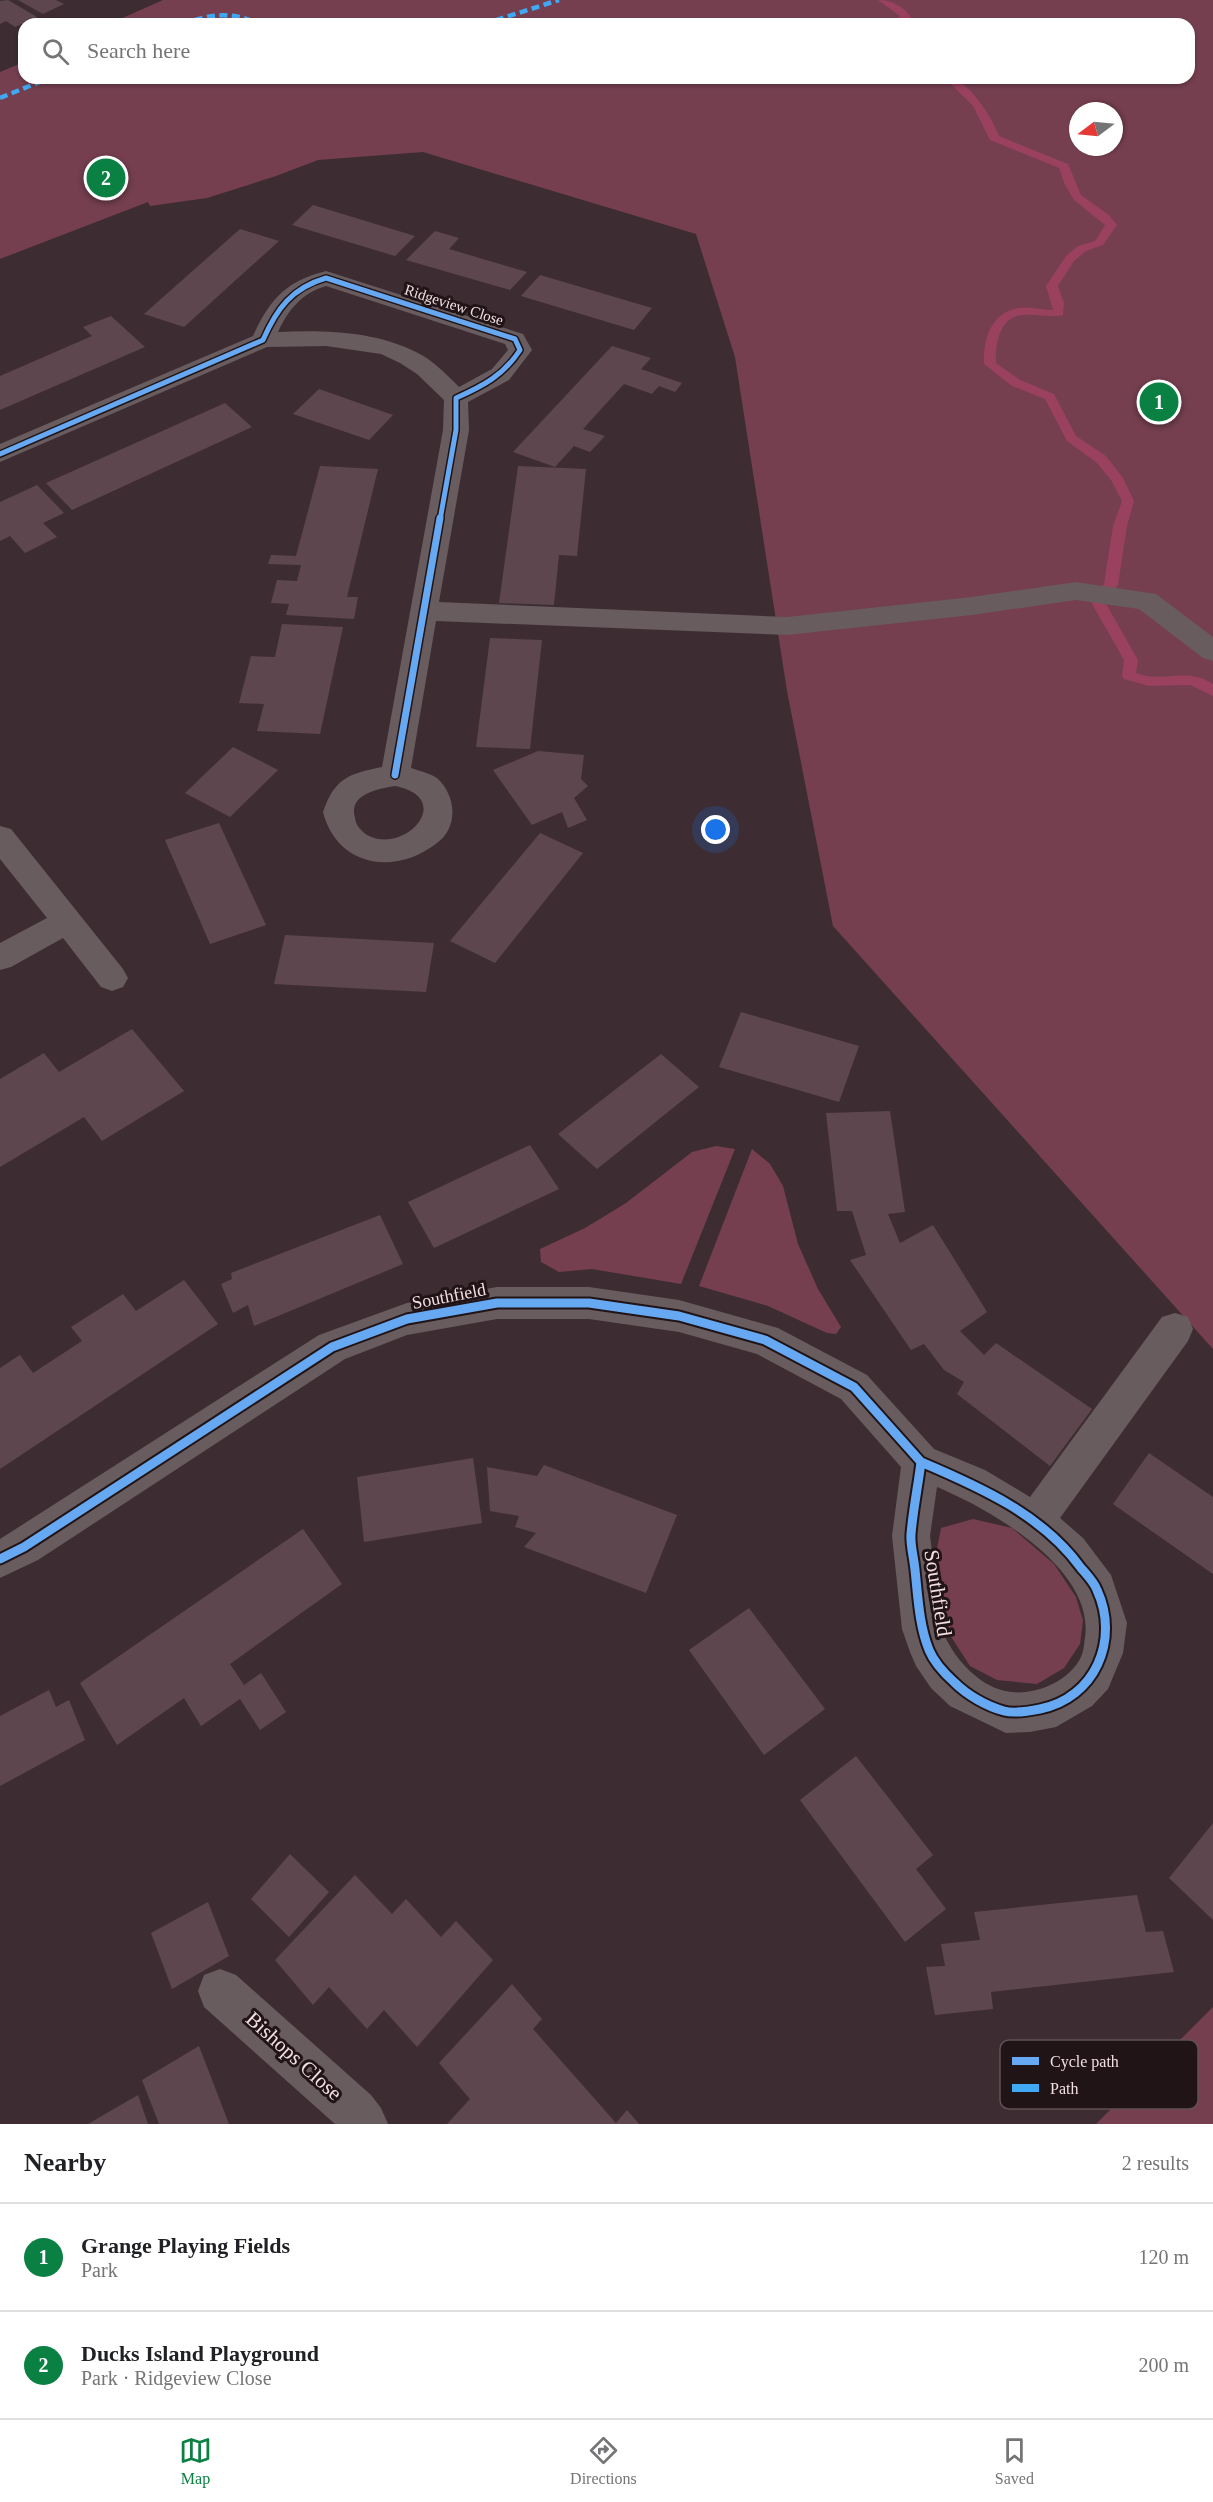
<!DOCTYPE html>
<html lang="en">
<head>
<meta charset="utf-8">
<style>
	body { margin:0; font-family:"Times New Roman",serif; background:#f6f6f6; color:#202124 }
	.compass { position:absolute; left:1069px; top:102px; width:54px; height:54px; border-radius:50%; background:#fff; box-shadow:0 2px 4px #0004; rotate:254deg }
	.you { position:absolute; left:716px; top:830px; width:21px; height:21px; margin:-15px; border:4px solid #fff; border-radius:50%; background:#1a73e8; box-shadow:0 0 0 9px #1a73e833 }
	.badge { display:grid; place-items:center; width:39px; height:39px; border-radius:50%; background:#0b8043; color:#fff; font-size:20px; font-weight:700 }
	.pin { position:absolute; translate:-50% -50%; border:3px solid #fff; box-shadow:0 2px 6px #0006 }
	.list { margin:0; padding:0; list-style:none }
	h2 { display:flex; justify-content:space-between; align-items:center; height:78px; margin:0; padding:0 24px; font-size:26px }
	h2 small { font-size:20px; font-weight:400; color:#757577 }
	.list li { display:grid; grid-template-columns:39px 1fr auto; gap:18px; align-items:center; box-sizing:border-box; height:108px; padding:0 24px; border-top:2px solid #e0e0e0 }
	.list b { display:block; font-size:22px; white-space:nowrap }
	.list p { margin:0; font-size:20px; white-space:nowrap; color:#757577 }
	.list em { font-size:20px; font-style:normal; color:#757577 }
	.icon { flex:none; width:33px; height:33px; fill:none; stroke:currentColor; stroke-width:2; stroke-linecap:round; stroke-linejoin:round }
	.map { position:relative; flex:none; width:1213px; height:2124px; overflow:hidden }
	.search { position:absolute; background:#fff; box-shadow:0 2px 4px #0004; left:18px; right:18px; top:18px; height:66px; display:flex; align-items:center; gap:15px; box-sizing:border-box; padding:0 21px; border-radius:18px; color:#757577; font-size:22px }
	.sheet { height:294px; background:#fff }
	nav { display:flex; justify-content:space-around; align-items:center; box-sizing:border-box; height:84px; border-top:2px solid #e0e0e0; background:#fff; font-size:16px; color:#757577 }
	nav a { display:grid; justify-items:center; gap:3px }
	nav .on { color:#0b8043 }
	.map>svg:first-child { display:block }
</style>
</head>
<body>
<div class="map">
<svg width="1213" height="2124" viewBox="0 0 1213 2124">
	<rect width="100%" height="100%" fill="#3d2d32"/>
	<path fill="#753f4f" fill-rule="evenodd" d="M163 0H1213V1349L833 926 787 691 735 357 696 234 423 152 318 160 276 176 207 198 150 206 148 202 0 259V72L24 62V78H1189V24H109ZM1078 111H1114V147H1078Z
		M716 1146 735 1149 681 1284 592 1269 559 1272 541 1262 540 1249 585 1228 626 1203 692 1152Z
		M752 1149 770 1164 783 1186 798 1244 818 1289 841 1327 836 1334 827 1333 768 1306 699 1286Z
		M973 1519 1012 1528 1054 1564 1076 1597 1083 1621 1080 1644 1064 1668 1037 1684 997 1680 970 1666 948 1632 937 1549 941 1528Z
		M1213 2007V2124H1096Z"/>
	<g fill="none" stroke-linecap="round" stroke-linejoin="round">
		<path fill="#99415f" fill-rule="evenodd" d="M878 0C891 0 903 6 911 17L905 22 906 24H895L894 22 900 16Z
			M945 78H956C977 95 989 112 999 136L1068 164 1081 195 1109 215 1117 225 1103 245 1086 251 1074 261 1058 286 1064 303 1063 315C1050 318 1038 314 1025 315 1000 315 995 343 996 363L1020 380 1054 394 1076 436 1106 456 1123 478 1134 501 1127 526 1118 585 1105 602 1138 660 1136 673C1162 684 1186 666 1213 684V696L1190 685 1149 686 1124 679 1122 676 1124 660 1091 602 1104 584 1113 526 1122 501 1111 480 1096 462 1067 441 1045 399 1012 386 984 364C983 339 991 312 1019 308 1030 306 1041 310 1053 310L1046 286 1066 256 1078 246 1095 241 1105 225 1074 200 1065 185 1059 168 990 140 973 106Z"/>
	</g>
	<path fill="#5e464e" d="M8 0 37 17 15 27 6 21 0 24V1Z
		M18 0H56L64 4 43 14Z
		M313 205 415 236 395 256 292 225Z
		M240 229 279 241 184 327 144 314Z
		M435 231 459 238 449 249 527 272 510 290 406 260Z
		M540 275 652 308 634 330 521 296Z
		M111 316 145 347 0 410V376L92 336 83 327Z
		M612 346 651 358 641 369 682 383 675 392 659 386 652 394 624 384 583 429 605 436 590 452 574 446 555 467 513 452Z
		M319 389 393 415 369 440 293 414Z
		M225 403 252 427 72 510 46 483Z
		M320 466 378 469 347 597H358L354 619 286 615 289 604 271 603 277 580 297 581 301 565 268 564 271 555 296 556Z
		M518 466 586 469 577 556 559 555 554 605 499 603Z
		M37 485 64 513 43 523 57 537 25 553 10 536 0 541V502Z
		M282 624 343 627 320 734 257 731 264 704 239 703 251 656 275 657Z
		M490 638 542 640 530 749 476 747Z
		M233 747 278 770 230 817 185 793Z
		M538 751 584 755 581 779 588 786 574 798 587 820 568 828 562 812 532 825 493 770Z
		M219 823 266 925 210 944 165 840Z
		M540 833 583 853 495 963 450 941Z
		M285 935 434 943 426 992 274 984Z
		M741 1012 859 1046 839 1102 719 1067Z
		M132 1029 184 1091 102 1141 84 1117 0 1167V1079L44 1053 59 1072Z
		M661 1054 699 1087 597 1169 558 1134Z
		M890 1111 905 1212 888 1214 900 1243 933 1225 987 1312 960 1331 984 1355 996 1343 1092 1409 1050 1466 957 1394 964 1382 944 1370 924 1344 911 1350 850 1260 866 1255 852 1211H837L826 1113Z
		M530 1145 559 1189 434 1248 408 1202Z
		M380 1215 403 1264 254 1326 248 1305 233 1313 221 1284 232 1279 231 1273Z
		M184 1280 218 1324 0 1469V1368L20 1355 33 1373 82 1341 71 1327 123 1294 136 1311Z
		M1149 1453 1213 1497V1574L1113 1504Z
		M473 1458 482 1523 364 1542 357 1477Z
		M544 1465 677 1515 646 1593 524 1547 536 1533 515 1527 519 1516 490 1511 487 1467 537 1476Z
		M303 1529 342 1584 230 1664 244 1685 261 1673 286 1712 260 1730 240 1699 201 1726 184 1698 117 1745 80 1683Z
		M749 1608 825 1709 764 1755 689 1650Z
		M49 1690 56 1707 69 1700 85 1740 0 1786V1716Z
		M856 1756 933 1855 916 1869 946 1909 905 1942 800 1800Z
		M1213 1823V1920L1169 1878Z
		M290 1854 329 1892 289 1937 251 1899Z
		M355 1875 392 1914 406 1899 441 1937 456 1921 493 1960 417 2047 384 2010 367 2029 329 1987 313 2005 275 1960Z
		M1137 1895 1146 1932 1163 1931 1174 1972 991 1992 993 2009 935 2015 926 1967 945 1966 941 1944 980 1940 974 1912Z
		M208 1902 229 1956 172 1989 151 1933Z
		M512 1984 542 2019 533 2029 616 2123 627 2110 639 2124H447L470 2099 439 2063Z
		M199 2046 229 2124H159L142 2080Z
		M138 2095 148 2124H88Z"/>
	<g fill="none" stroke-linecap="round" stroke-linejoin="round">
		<path fill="#685c5f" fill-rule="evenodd" d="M326 271 523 334 532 350 509 380 468 402 469 430 439 602 787 617 972 597 1076 582 1156 594 1213 637V661L1203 658 1139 609 1076 600 972 615 787 635 436 621 411 768C420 771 429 773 437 778 456 795 459 827 437 843 395 876 337 867 323 812 335 778 348 774 382 767L443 430 444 400 417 374 400 363 381 354 326 346 267 347 0 462V444L253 336C270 299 286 281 326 271ZM326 286 505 344 508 350 492 369 459 387C446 374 433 360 416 352 374 331 324 330 278 332 288 310 302 293 326 286ZM395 786C456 798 406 854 369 836 362 832 356 826 355 818 348 794 378 789 395 786Z
			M0 826 11 829 123 969 128 978 123 987 112 991 101 987 63 938 11 967 0 970V943L47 918 0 859Z
			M497 1287H589L679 1300 778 1328 867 1375 934 1449 985 1470 1030 1497 1162 1317 1175 1313 1188 1317 1193 1329 1188 1341 1060 1518 1083 1538 1111 1575 1127 1623 1123 1653 1108 1689 1092 1706 1056 1727 1030 1732 1006 1733 950 1706 931 1688 916 1666 910 1652 902 1629 892 1536 901 1467 841 1399 757 1354 679 1332 589 1319H497L407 1335 345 1359 38 1560 0 1578V1539L319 1335 407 1303ZM937 1487C990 1509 1095 1569 1085 1637 1084 1644 1084 1652 1080 1659 1067 1683 1032 1697 1005 1691 977 1685 951 1655 942 1629L930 1536Z
			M220 1969 236 1975 371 2095 381 2108 388 2124H335L204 2007 198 1991 204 1975Z"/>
		<path stroke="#3fa9f5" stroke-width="4.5" stroke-dasharray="8 4.5" stroke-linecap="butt" d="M183 24C210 14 232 11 259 24
			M484 24 559 0
			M0 98 49 78"/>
		<defs>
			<path id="cycleway-far2" d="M0 454 263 340C277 308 292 288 326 278L515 339 520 350C504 375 483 386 456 398V430L440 520"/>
			<path id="cycleway-far1" d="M395 775 440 518"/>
			<path id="cycleway" d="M921 1462C980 1487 1043 1515 1081 1568 1087 1575 1094 1582 1097 1590 1120 1640 1095 1698 1040 1709 1030 1711 1015 1714 1004 1711 986 1706 967 1695 954 1682 944 1673 934 1662 929 1650 919 1625 918 1597 915 1570 914 1558 910 1545 911 1534 913 1510 918 1486 921 1462Z
				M0 1559 24 1547 332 1347 407 1319 497 1303H589L679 1316 765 1340 854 1387 921 1462"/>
		</defs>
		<use href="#cycleway-far2" stroke="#211417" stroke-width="8"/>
		<use href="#cycleway-far1" stroke="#211417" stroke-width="10"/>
		<use href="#cycleway" stroke="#211417" stroke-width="13"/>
		<use href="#cycleway-far2" stroke="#66a8f1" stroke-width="5"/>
		<use href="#cycleway-far1" stroke="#66a8f1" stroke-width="7"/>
		<use href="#cycleway" stroke="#66a8f1" stroke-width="9"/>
	</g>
	<g text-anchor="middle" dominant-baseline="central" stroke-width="6" stroke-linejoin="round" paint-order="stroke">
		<g font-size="15" fill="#f2dee3" stroke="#211417">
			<text transform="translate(454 305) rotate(18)">Ridgeview Close</text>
		</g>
		<g font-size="18" fill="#f2dee3" stroke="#211417">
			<text transform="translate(449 1296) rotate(-11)">Southfield</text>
		</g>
		<g font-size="21" fill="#f2dee3" stroke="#211417">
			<text transform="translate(938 1593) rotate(81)">Southfield</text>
			<text transform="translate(294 2056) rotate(42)">Bishops Close</text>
		</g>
	</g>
	<rect x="1000" y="2040" width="198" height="69" rx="9" fill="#211417" stroke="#605154" stroke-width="1.5"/>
	<rect x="1012" y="2057" width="27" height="8" fill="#66a8f1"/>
	<rect x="1012" y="2084" width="27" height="8" fill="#3fa9f5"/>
	<g font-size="16" fill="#f2dee3">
		<text x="1050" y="2067">Cycle path</text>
		<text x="1050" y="2094">Path</text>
	</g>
</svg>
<svg class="compass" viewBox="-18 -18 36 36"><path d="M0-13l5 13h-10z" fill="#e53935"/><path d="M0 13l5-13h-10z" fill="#757577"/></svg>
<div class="you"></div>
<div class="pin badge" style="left:1159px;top:402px">1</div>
<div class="pin badge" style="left:106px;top:178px">2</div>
<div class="search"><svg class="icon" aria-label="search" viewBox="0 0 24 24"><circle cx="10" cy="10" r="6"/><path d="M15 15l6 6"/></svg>Search here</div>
</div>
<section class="sheet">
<h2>Nearby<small>2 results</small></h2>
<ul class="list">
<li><span class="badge">1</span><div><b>Grange Playing Fields</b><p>Park</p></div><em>120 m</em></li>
<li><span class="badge">2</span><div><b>Ducks Island Playground</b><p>Park · Ridgeview Close</p></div><em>200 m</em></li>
</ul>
</section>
<nav>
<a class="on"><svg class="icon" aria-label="map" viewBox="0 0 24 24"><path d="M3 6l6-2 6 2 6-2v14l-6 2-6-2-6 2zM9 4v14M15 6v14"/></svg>Map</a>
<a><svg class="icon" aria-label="directions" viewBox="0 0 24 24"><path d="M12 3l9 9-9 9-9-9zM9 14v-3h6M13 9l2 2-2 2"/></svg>Directions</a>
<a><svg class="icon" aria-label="saved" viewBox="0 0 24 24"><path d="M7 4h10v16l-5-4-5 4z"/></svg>Saved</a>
</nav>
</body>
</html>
